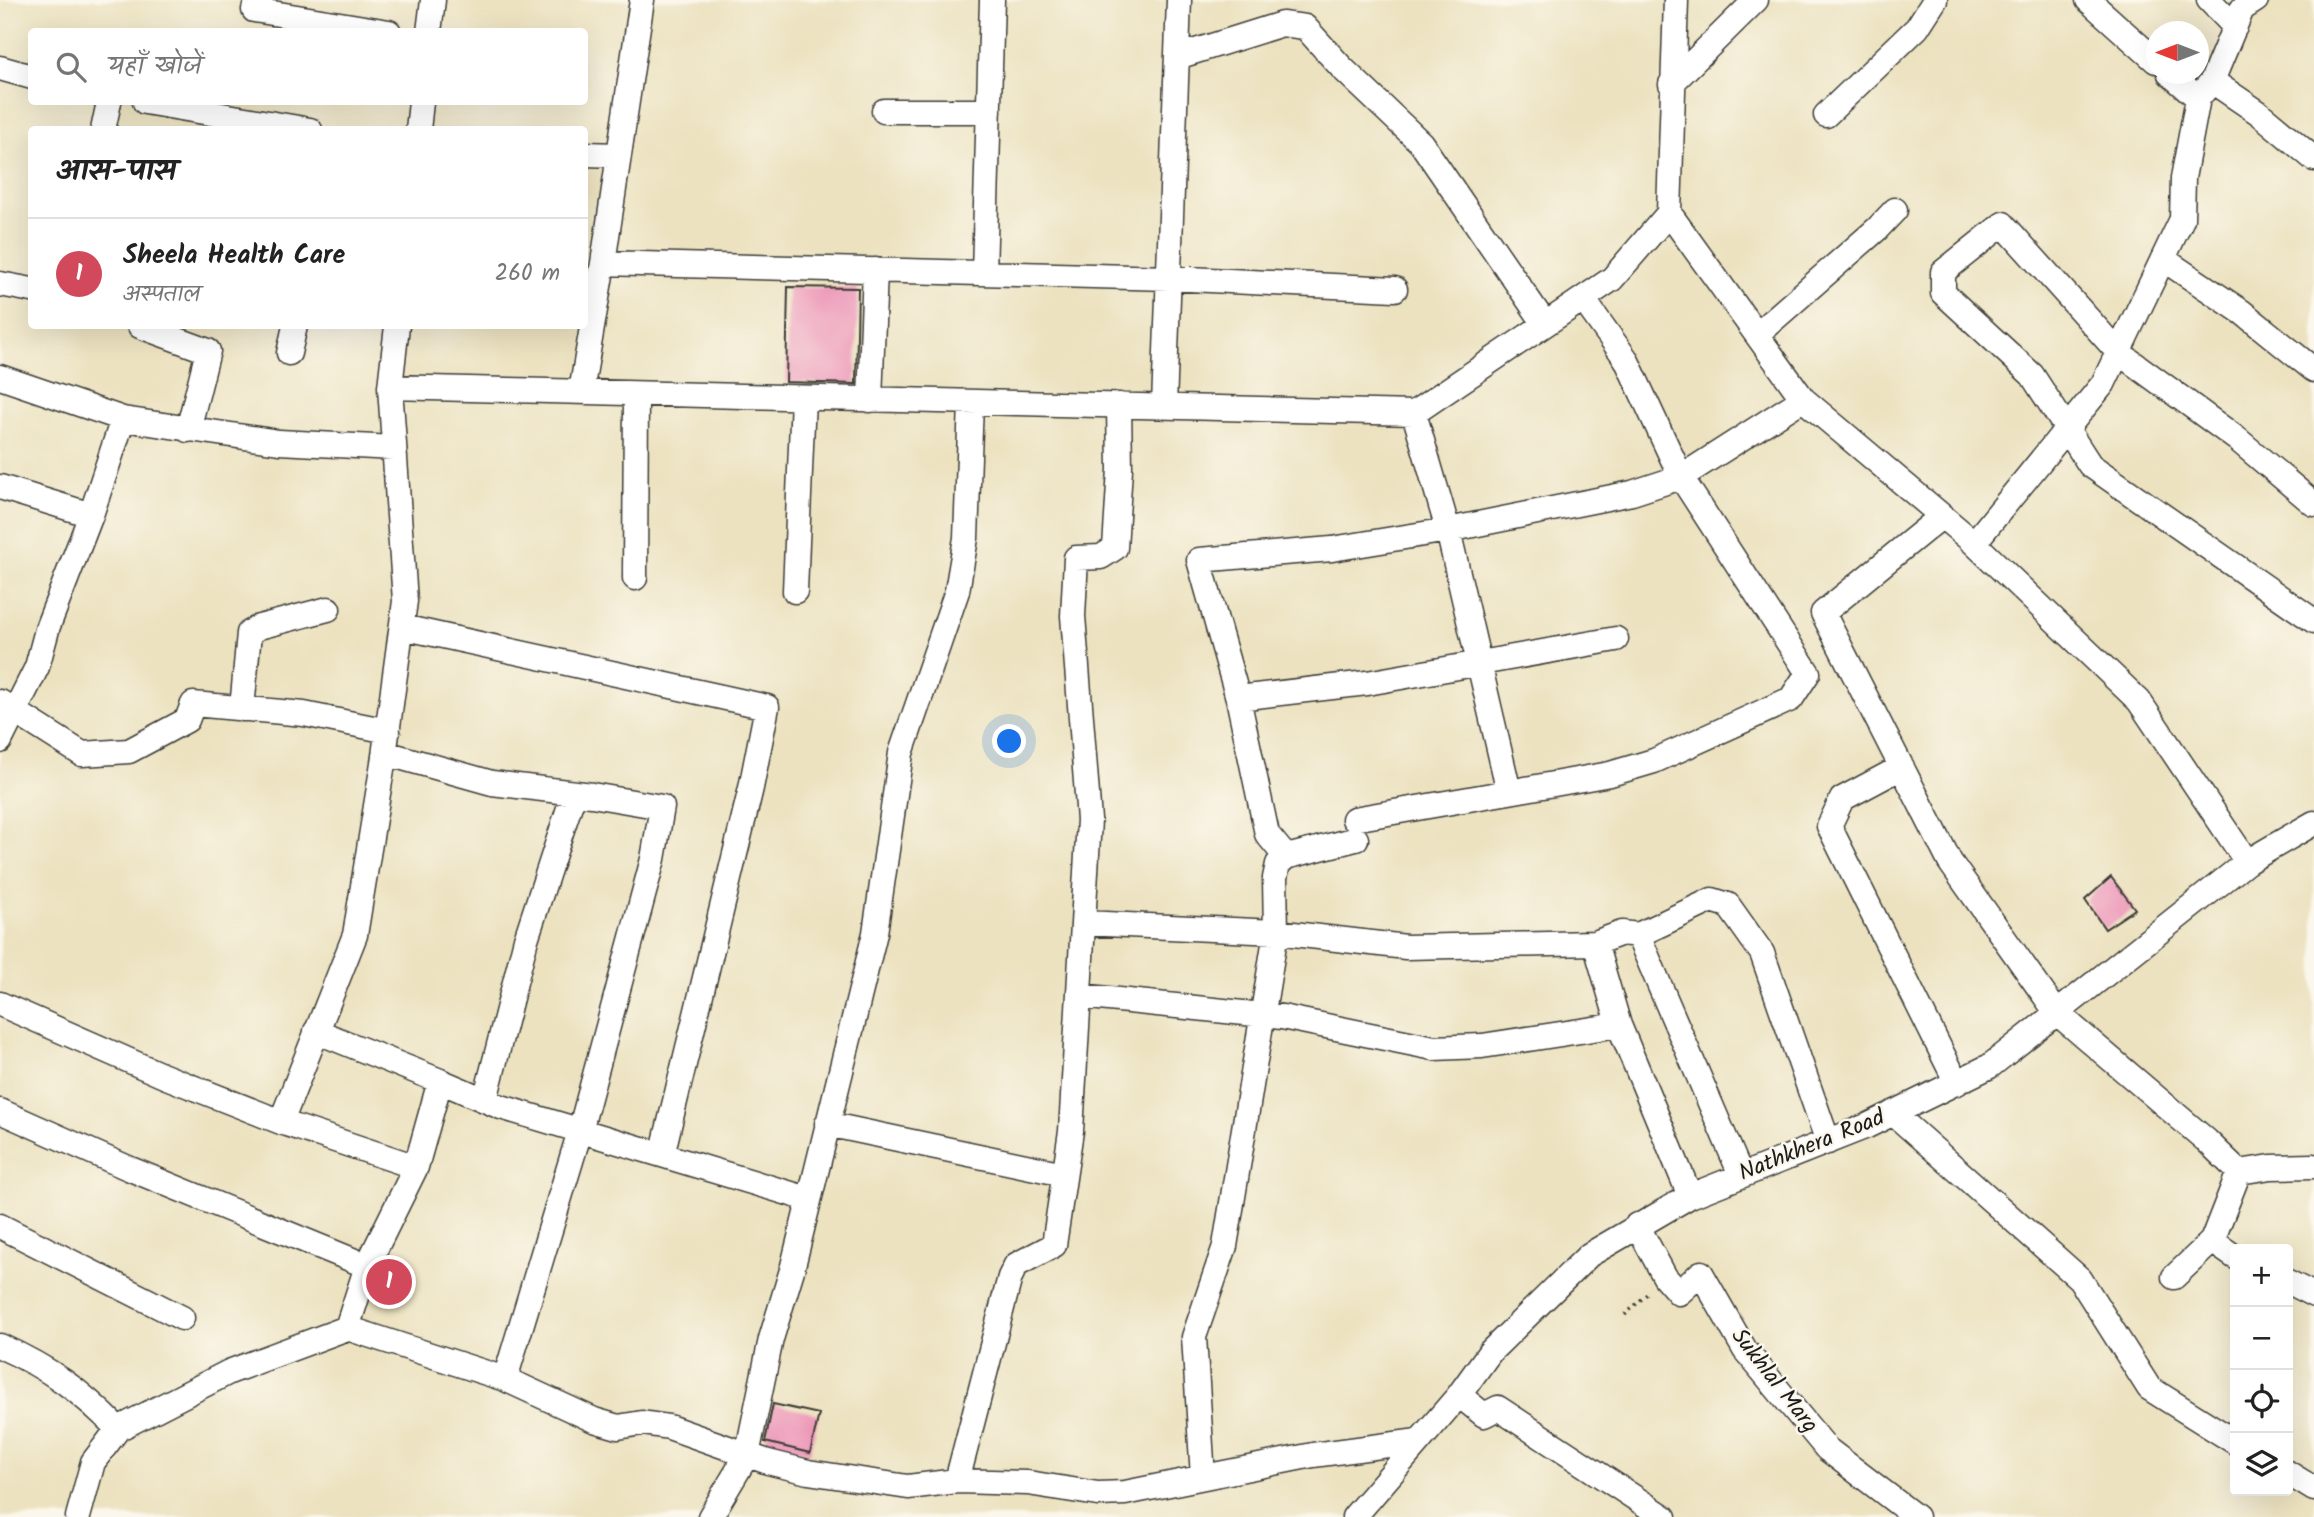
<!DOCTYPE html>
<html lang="hi">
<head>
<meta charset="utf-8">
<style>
	body { margin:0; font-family:Kalam,"Playpen Sans Deva",sans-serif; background:#f2f2f2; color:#222 }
	.controls { position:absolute; right:21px; bottom:21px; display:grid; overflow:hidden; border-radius:7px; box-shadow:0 7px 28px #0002 }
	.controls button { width:63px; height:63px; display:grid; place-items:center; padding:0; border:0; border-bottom:2px solid #e0e0e0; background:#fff; color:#222; font:35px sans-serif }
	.compass { position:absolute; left:2146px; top:21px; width:63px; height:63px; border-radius:50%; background:#fff; box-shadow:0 7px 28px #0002; rotate:270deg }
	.you { position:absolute; left:1010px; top:742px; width:24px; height:24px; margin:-18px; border:5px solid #fff; border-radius:50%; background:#1a73e8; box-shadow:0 0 0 10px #1a73e833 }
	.badge { display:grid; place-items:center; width:46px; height:46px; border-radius:50%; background:#d1495b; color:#fff; font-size:23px; font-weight:700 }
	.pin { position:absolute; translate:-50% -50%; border:4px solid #fff; box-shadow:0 2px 7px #0006 }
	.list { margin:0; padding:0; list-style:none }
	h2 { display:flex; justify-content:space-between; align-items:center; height:91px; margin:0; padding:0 28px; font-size:30px }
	h2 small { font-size:23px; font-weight:400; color:#767676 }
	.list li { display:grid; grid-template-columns:46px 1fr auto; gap:21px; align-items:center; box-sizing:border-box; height:112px; padding:0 28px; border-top:2px solid #e0e0e0 }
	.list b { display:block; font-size:26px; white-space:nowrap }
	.list p { margin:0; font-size:23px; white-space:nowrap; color:#767676 }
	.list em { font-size:23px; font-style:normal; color:#767676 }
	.icon { flex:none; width:38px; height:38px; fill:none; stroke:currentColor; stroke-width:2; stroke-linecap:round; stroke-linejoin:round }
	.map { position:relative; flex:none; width:2314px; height:1517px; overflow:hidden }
	.search { position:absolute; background:#fff; box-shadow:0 7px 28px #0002; left:28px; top:28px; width:560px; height:77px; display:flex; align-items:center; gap:18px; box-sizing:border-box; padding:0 24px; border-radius:7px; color:#767676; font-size:26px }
	.panel { position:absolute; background:#fff; box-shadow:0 7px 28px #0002; left:28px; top:126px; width:560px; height:203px; border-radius:7px }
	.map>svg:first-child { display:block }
</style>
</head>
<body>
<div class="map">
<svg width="2314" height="1517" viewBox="0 0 2314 1517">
	<rect width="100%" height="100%" fill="#fbf7ec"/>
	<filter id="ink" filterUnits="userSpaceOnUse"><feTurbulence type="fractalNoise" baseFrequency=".0143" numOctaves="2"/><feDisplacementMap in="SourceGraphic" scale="14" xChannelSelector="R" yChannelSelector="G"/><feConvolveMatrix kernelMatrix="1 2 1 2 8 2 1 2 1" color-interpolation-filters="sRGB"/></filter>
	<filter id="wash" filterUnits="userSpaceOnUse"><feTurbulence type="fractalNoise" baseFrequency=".00686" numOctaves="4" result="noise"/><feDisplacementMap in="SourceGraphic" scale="28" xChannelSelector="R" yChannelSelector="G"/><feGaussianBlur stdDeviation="1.57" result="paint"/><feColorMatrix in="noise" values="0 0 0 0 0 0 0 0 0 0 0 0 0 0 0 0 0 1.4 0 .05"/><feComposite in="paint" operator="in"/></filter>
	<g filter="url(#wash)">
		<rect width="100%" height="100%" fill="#ece2c0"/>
		<g id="blocks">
			<path fill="#ed9ab9" d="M788 287 858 288 856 384 786 382Z
				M2111 877 2135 909 2105 929 2085 900Z
				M380 1274 404 1282 396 1303 373 1295Z
				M773 1404 819 1414 810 1453 765 1442Z"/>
		</g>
	</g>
	<g filter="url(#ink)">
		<use href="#blocks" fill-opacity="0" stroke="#3b3a35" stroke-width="2"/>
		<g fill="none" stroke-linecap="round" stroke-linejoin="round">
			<defs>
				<path id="minor" d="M1676 0 1669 213 1803 399 1974 543 2139 701 2247 862
					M2088 0 2156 61
					M2209 0 2235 27
					M254 10 389 32
					M429 32 433 0
					M1177 57 1282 24 1305 27 1342 68 1421 143 1545 324
					M0 68 32 77
					M2170 74 2198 98
					M2212 81 2259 113 2314 159
					M1671 84 1756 0
					M145 102 310 130
					M884 111H989
					M1826 115 1917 28 1935 0
					M103 130 109 102
					M418 130 421 102
					M584 154 619 155
					M2163 259 2242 312 2314 370
					M603 263 1169 278 1395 289
					M984 273 992 0
					M0 284 32 290
					M140 326 208 351 188 430
					M1757 334 1877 229 1895 210
					M289 353 295 326
					M0 377 123 419 279 442 394 448
					M390 387 1414 413 1612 279 1669 213
					M581 392 603 263 642 0
					M870 400 875 270
					M1164 406 1179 0
					M1414 413 1448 530 1509 792 1610 774 1654 761 1791 699 1808 673 1681 477 1626 359 1583 299
					M0 487 91 515
					M2314 504 2237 439 2118 352 2003 224 1943 272V293L2032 375 2090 465 2314 621
					M1942 516 1823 613 1950 862 2057 1013 2207 1141 2239 1172 2271 1167 2314 1166
					M1974 543 2103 384 2182 219 2183 178 2198 98 2212 81 2242 9 2256 0
					M635 578 636 394
					M795 591 803 398
					M402 627 767 707 751 788 662 1155 501 1107 440 1081
					M1616 639 1367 683 1238 698 1199 560 1332 549 1448 530 1632 493 1681 477 1803 399
					M1238 698 1267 834 1286 857
					M0 702 82 754 129 751 187 720 193 704 304 714 388 731
					M242 709 249 633 259 627 328 609
					M0 741 37 667 48 626 91 515 123 419
					M385 753 492 783 592 795 662 807 653 859 580 1131 505 1379
					M1902 767 1842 799 1829 826 1957 1083
					M1354 819 1509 792
					M1084 923 1276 932 1406 947 1595 943 1622 933 1638 935 1712 900 1728 905 1762 953 1828 1142
					M1638 935 1741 1175
					M1595 943 1619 1025 1690 1196
					M1080 996 1282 1017 1434 1048 1482 1046 1619 1025
					M0 1004 164 1076 281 1122 416 1167
					M485 1100 526 939 574 793
					M0 1111 128 1168 367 1266
					M1893 1113 2080 1279 2149 1388 2235 1442
					M281 1122 355 935 383 763 405 601 390 387 397 326
					M827 1124 1064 1174
					M662 1155 808 1199
					M1637 1225 1665 1277 1679 1293 1701 1273 1745 1350 1827 1449 1916 1517
					M0 1226 182 1318
					M2212 1241 2235 1257
					M2174 1277 2212 1241 2239 1172
					M2288 1282 2314 1295
					M347 1328 505 1379 594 1420 618 1427 642 1423 669 1427 768 1462 808 1472 908 1487 957 1481 1028 1483 1098 1494 1125 1493 1313 1455 1418 1441
					M0 1346C49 1368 80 1390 118 1429
					M1459 1395 1484 1415 1498 1408 1664 1517
					M2288 1473 2314 1489
					M1203 1477 1194 1337 1225 1246 1276 932 1275 878 1278 864 1286 857 1356 839
					M957 1481 1010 1277 1016 1265 1054 1245 1071 1131 1089 820 1073 616 1076 558 1101 557 1115 548 1120 469 1119 405
					M78 1517 93 1462 118 1429 229 1372 347 1328 367 1266 416 1167 440 1081 316 1031
					M710 1517 747 1455 771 1339 792 1270 875 933 901 753 957 591 966 538 971 403
					M1354 1517 1459 1395 1490 1352 1589 1255 1690 1196 1867 1126 1990 1066 2247 862 2314 823"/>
			</defs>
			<use href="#minor" stroke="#3b3a35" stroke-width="27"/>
			<path stroke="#3b3a35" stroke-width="3.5" stroke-dasharray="2 5" stroke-linecap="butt" d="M1625 1315 1649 1292"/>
			<use href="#minor" stroke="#fff" stroke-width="24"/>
		</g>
	</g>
	<g text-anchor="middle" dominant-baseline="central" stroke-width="5" stroke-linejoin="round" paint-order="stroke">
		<g font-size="23" fill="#1c1c1c" stroke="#fbf7ec">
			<text transform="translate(1812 1146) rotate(-22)">Nathkhera Road</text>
			<text transform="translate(1774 1381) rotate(52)">Sukhlal Marg</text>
		</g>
	</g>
</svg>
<div class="controls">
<button>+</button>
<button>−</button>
<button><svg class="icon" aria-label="locate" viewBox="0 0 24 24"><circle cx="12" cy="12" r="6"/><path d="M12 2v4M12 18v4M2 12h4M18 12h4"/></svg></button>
<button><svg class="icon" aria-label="layers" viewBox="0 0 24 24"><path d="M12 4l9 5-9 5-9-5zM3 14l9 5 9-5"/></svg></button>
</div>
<svg class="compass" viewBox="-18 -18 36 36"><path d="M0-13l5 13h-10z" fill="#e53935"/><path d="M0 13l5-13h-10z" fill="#767676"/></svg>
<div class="you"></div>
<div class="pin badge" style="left:389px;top:1282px">1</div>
<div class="search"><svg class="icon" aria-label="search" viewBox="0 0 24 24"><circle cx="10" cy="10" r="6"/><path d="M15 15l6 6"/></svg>यहाँ खोजें</div>
<section class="panel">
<h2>आस-पास<small></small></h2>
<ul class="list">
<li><span class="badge">1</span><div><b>Sheela Health Care</b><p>अस्पताल</p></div><em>260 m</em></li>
</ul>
</section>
</div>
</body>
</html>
